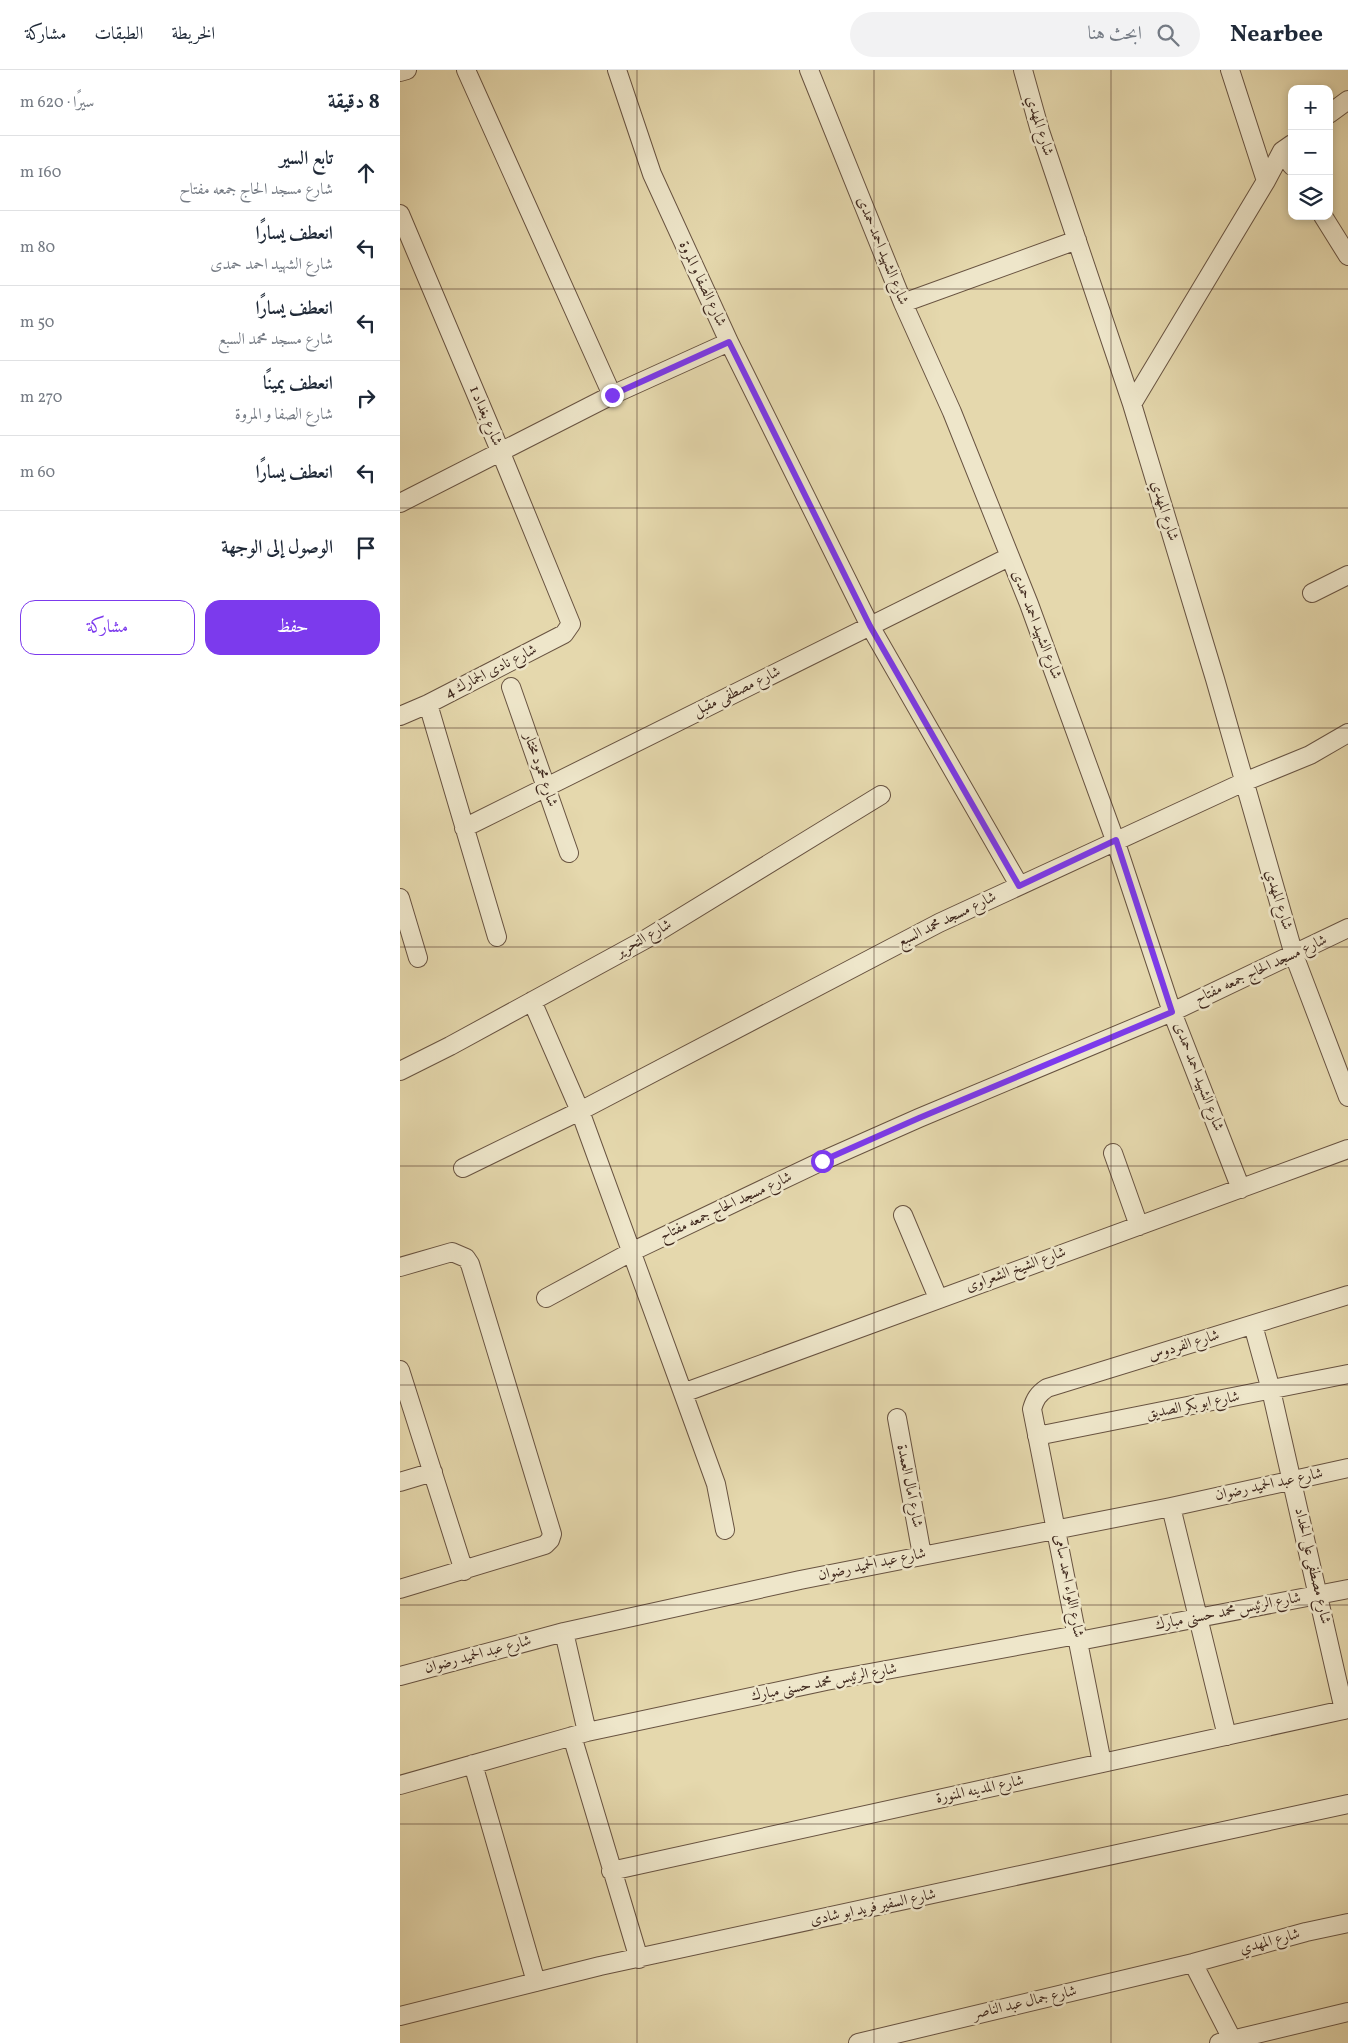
<!DOCTYPE html>
<html lang="ar">
<head>
<meta charset="utf-8">
<style>
	body { margin:0; font-family:Vollkorn,Amiri,serif; background:#f2f2f3; color:#1f2937; direction:rtl }
	.controls { position:absolute; right:15px; top:15px; display:grid; overflow:hidden; border-radius:10px; box-shadow:0 2px 8px #0003 }
	.controls button { width:45px; height:45px; display:grid; place-items:center; padding:0; border:0; border-bottom:1px solid #e0e1e3; background:#fff; color:#1f2937; font:25px sans-serif }
	.stop { position:absolute; width:15px; height:15px; margin:-11px; border:4px solid #7c3aed; border-radius:50%; background:#fff }
	.stop.end { background:#7c3aed; border-color:#fff; box-shadow:0 1px 5px #0008 }
	.list { margin:0; padding:0; list-style:none }
	h2 { display:flex; justify-content:space-between; align-items:center; height:65px; margin:0; padding:0 20px; font-size:21px }
	h2 small { font-size:16px; font-weight:400; color:#747a83 }
	.list li { display:grid; grid-template-columns:32px 1fr auto; gap:15px; align-items:center; box-sizing:border-box; height:75px; padding:0 20px; border-top:1px solid #e0e1e3 }
	.list b { display:block; font-size:19px; white-space:nowrap }
	.list p { margin:0; font-size:16px; white-space:nowrap; color:#747a83 }
	.list em { font-size:16px; font-style:normal; color:#747a83 }
	.actions { display:flex; gap:10px; padding:15px 20px }
	.actions a { flex:1; padding:11px 0; border:1px solid #7c3aed; border-radius:15px; text-align:center; font-size:18px; color:#7c3aed }
	.actions .main { background:#7c3aed; color:#fff }
	.icon { flex:none; width:28px; height:28px; fill:none; stroke:currentColor; stroke-width:2; stroke-linecap:round; stroke-linejoin:round }
	.map { position:relative; flex:none; width:948px; height:1973px; overflow:hidden; direction:ltr }
	header { display:flex; align-items:center; gap:30px; box-sizing:border-box; height:70px; padding:0 25px; background:#fff; border-bottom:1px solid #e0e1e3 }
	header strong { font-size:24px }
	nav { display:flex; gap:28px; margin-inline-start:auto; font-size:18px }
	.search { width:350px; height:45px; background:#f2f2f3; display:flex; align-items:center; gap:12px; box-sizing:border-box; padding:0 18px; border-radius:28px; color:#747a83; font-size:19px }
	main { display:flex }
	aside { flex:1; background:#fff }
	.map>svg:first-child { display:block }
</style>
</head>
<body>
<header>
<strong>Nearbee</strong>
<div class="search"><svg class="icon" aria-label="search" viewBox="0 0 24 24"><circle cx="10" cy="10" r="6"/><path d="M15 15l6 6"/></svg>ابحث هنا</div>
<nav><a>الخريطة</a><a>الطبقات</a><a>مشاركة</a></nav>
</header>
<main>
<div class="map">
<svg width="948" height="1973" viewBox="0 0 948 1973">
	<rect width="100%" height="100%" fill="#e5d8ad"/>
	<filter id="stains"><feTurbulence type="fractalNoise" baseFrequency=".004" numOctaves="4"/><feColorMatrix values="0 0 0 0 .2 0 0 0 0 .09 0 0 0 0 .02 0 0 0 .5 -.17"/></filter>
	<radialGradient id="worn" r=".72"><stop offset=".6" stop-color="#630" stop-opacity="0"/><stop offset="1" stop-color="#630" stop-opacity=".3"/></radialGradient>
	<g fill="none" stroke-linecap="round" stroke-linejoin="round">
		<defs>
			<path id="street" d="M66 0 212 325
				M217 0 252 104 329 272 470 556 619 815
				M409 0 503 233 552 342 629 534 715 770 772 942 841 1119
				M623 0 640 61 732 334 815 609 894 885 948 1027
				M830 0 866 111
				M0 2 7 0
				M929 44 948 30
				M882 81 892 96
				M0 144 101 383 171 554 164 564 28 634 0 646
				M923 146 948 186
				M503 233 677 170
				M732 334 866 111 882 81 892 74
				M0 433 212 325 329 272
				M912 523 948 505
				M111 617 169 783
				M28 634 97 867
				M64 758 609 487
				M0 828 18 888
				M132 931 180 1041 283 1323 316 1414 325 1460
				M0 1001 50 976 246 869 481 725
				M713 1083 739 1156
				M63 1098 180 1041 539 853 844 712 910 685 948 663
				M503 1145 538 1228
				M0 1197 52 1182 66 1188 70 1194 152 1464 150 1470 145 1475 0 1519
				M146 1228 231 1182 422 1091 519 1048 772 942 948 858
				M853 1255 871 1320 944 1640
				M0 1300 64 1501
				M283 1323 948 1079
				M497 1348 522 1485
				M637 1366 948 1304
				M0 1412 33 1402
				M771 1437 827 1666
				M164 1562 187 1662
				M679 1571 948 1519
				M0 1606 164 1562 400 1510 771 1437 948 1398
				M172 1666 239 1889
				M702 1693 632 1339C635 1329 638 1324 647 1318L948 1225
				M73 1694 136 1912
				M0 1715 187 1662 426 1611 677 1565
				M211 1801 948 1639
				M793 1893 834 1973
				M0 1946 200 1896 948 1734
				M458 1973 793 1893 906 1862 948 1853
				M819 1973 948 1942"/>
		</defs>
		<use href="#street" stroke="#685341" stroke-width="20"/>
		<use href="#street" stroke="#eee6ca" stroke-width="18"/>
	</g>
	<g fill="none" stroke-linecap="round" stroke-linejoin="round">
		<path stroke="#7c3aed" stroke-width="6" d="M212 325 329 272 470 556 619 816 716 770 772 942 519 1048 422 1091"/>
	</g>
	<path fill="none" stroke="#3e271d" stroke-width="1" stroke-opacity="0.55" d="M237 0V1973M474 0V1973M711 0V1973M0 219H948M0 438H948M0 658H948M0 877H948M0 1096H948M0 1315H948M0 1535H948M0 1754H948"/>
	<g text-anchor="middle" dominant-baseline="central" stroke-width="5" stroke-linejoin="round" paint-order="stroke">
		<g font-size="15" fill="#3e271d" stroke="#eee6ca">
			<text transform="translate(639 56) rotate(73)">شارع المهدي</text>
			<text transform="translate(482 181) rotate(68)">شارع الشهيد احمد حمدى</text>
			<text transform="translate(302 214) rotate(65)">شارع الصفا و المروة</text>
			<text transform="translate(85 346) rotate(67)">شارع بغداد 1</text>
			<text transform="translate(764 441) rotate(73)">شارع المهدي</text>
			<text transform="translate(636 555) rotate(69)">شارع الشهيد احمد حمدى</text>
			<text transform="translate(91 602) rotate(-27)">شارع نادى الجمارك 4</text>
			<text transform="translate(337 622) rotate(-26)">شارع مصطفى مقبل</text>
			<text transform="translate(140 700) rotate(71)">شارع محمود مختار</text>
			<text transform="translate(878 830) rotate(73)">شارع المهدي</text>
			<text transform="translate(547 850) rotate(-26)">شارع مسجد محمد السبع</text>
			<text transform="translate(244 869) rotate(-30)">شارع التحرير</text>
			<text transform="translate(861 900) rotate(-25)">شارع مسجد الحاج جمعه مفتاح</text>
			<text transform="translate(798 1007) rotate(69)">شارع الشهيد احمد حمدى</text>
			<text transform="translate(326 1137) rotate(-25)">شارع مسجد الحاج جمعه مفتاح</text>
			<text transform="translate(616 1200) rotate(-20)">شارع الشيخ الشعراوى</text>
			<text transform="translate(784 1276) rotate(-17)">شارع الفردوس</text>
			<text transform="translate(793 1336) rotate(-11)">شارع ابو بكر الصديق</text>
			<text transform="translate(869 1415) rotate(-12)">شارع عبد الحميد رضوان</text>
			<text transform="translate(509 1416) rotate(79)">شارع آمال العمدة</text>
			<text transform="translate(472 1495) rotate(-12)">شارع عبد الحميد رضوان</text>
			<text transform="translate(912 1496) rotate(77)">شارع مصطفى على الحداد</text>
			<text transform="translate(668 1516) rotate(79)">شارع اللواء احمد سامى</text>
			<text transform="translate(828 1542) rotate(-11)">شارع الرئيس محمد حسنى مبارك</text>
			<text transform="translate(78 1585) rotate(-15)">شارع عبد الحميد رضوان</text>
			<text transform="translate(424 1613) rotate(-11)">شارع الرئيس محمد حسنى مبارك</text>
			<text transform="translate(580 1720) rotate(-12)">شارع المدينه المنورة</text>
			<text transform="translate(473 1838) rotate(-12)">شارع السفير فريد ابو شادى</text>
			<text transform="translate(870 1872) rotate(-15)">شارع المهدي</text>
			<text transform="translate(625 1933) rotate(-13)">شارع جمال عبد الناصر</text>
		</g>
	</g>
	<rect width="100%" height="100%" filter="url(#stains)"/>
	<rect width="100%" height="100%" fill="url(#worn)"/>
</svg>
<div class="controls">
<button>+</button>
<button>−</button>
<button><svg class="icon" aria-label="layers" viewBox="0 0 24 24"><path d="M12 4l9 5-9 5-9-5zM3 14l9 5 9-5"/></svg></button>
</div>
<div class="stop" style="left:422px;top:1091px"></div>
<div class="stop end" style="left:212px;top:325px"></div>
</div>
<aside>
<h2>8 دقيقة<small>سيرًا · 620 m</small></h2>
<ul class="list">
<li><svg class="icon" aria-label="ahead" viewBox="0 0 24 24"><path d="M12 20V5M6 11l6-6 6 6"/></svg><div><b>تابع السير</b><p>شارع مسجد الحاج جمعه مفتاح</p></div><em>160 m</em></li>
<li><svg class="icon" aria-label="left" viewBox="0 0 24 24"><path d="M17 20v-9H6M10 6l-5 5 5 5"/></svg><div><b>انعطف يسارًا</b><p>شارع الشهيد احمد حمدى</p></div><em>80 m</em></li>
<li><svg class="icon" aria-label="left" viewBox="0 0 24 24"><path d="M17 20v-9H6M10 6l-5 5 5 5"/></svg><div><b>انعطف يسارًا</b><p>شارع مسجد محمد السبع</p></div><em>50 m</em></li>
<li><svg class="icon" aria-label="right" viewBox="0 0 24 24"><path d="M7 20v-9h11M14 6l5 5-5 5"/></svg><div><b>انعطف يمينًا</b><p>شارع الصفا و المروة</p></div><em>270 m</em></li>
<li><svg class="icon" aria-label="left" viewBox="0 0 24 24"><path d="M17 20v-9H6M10 6l-5 5 5 5"/></svg><div><b>انعطف يسارًا</b></div><em>60 m</em></li>
<li><svg class="icon" aria-label="arrive" viewBox="0 0 24 24"><path d="M6 21V4h12l-3 4 3 4H6"/></svg><div><b>الوصول إلى الوجهة</b></div></li>
</ul>
<div class="actions"><a class="main">حفظ</a><a>مشاركة</a></div>
</aside>
</main>
</body>
</html>
